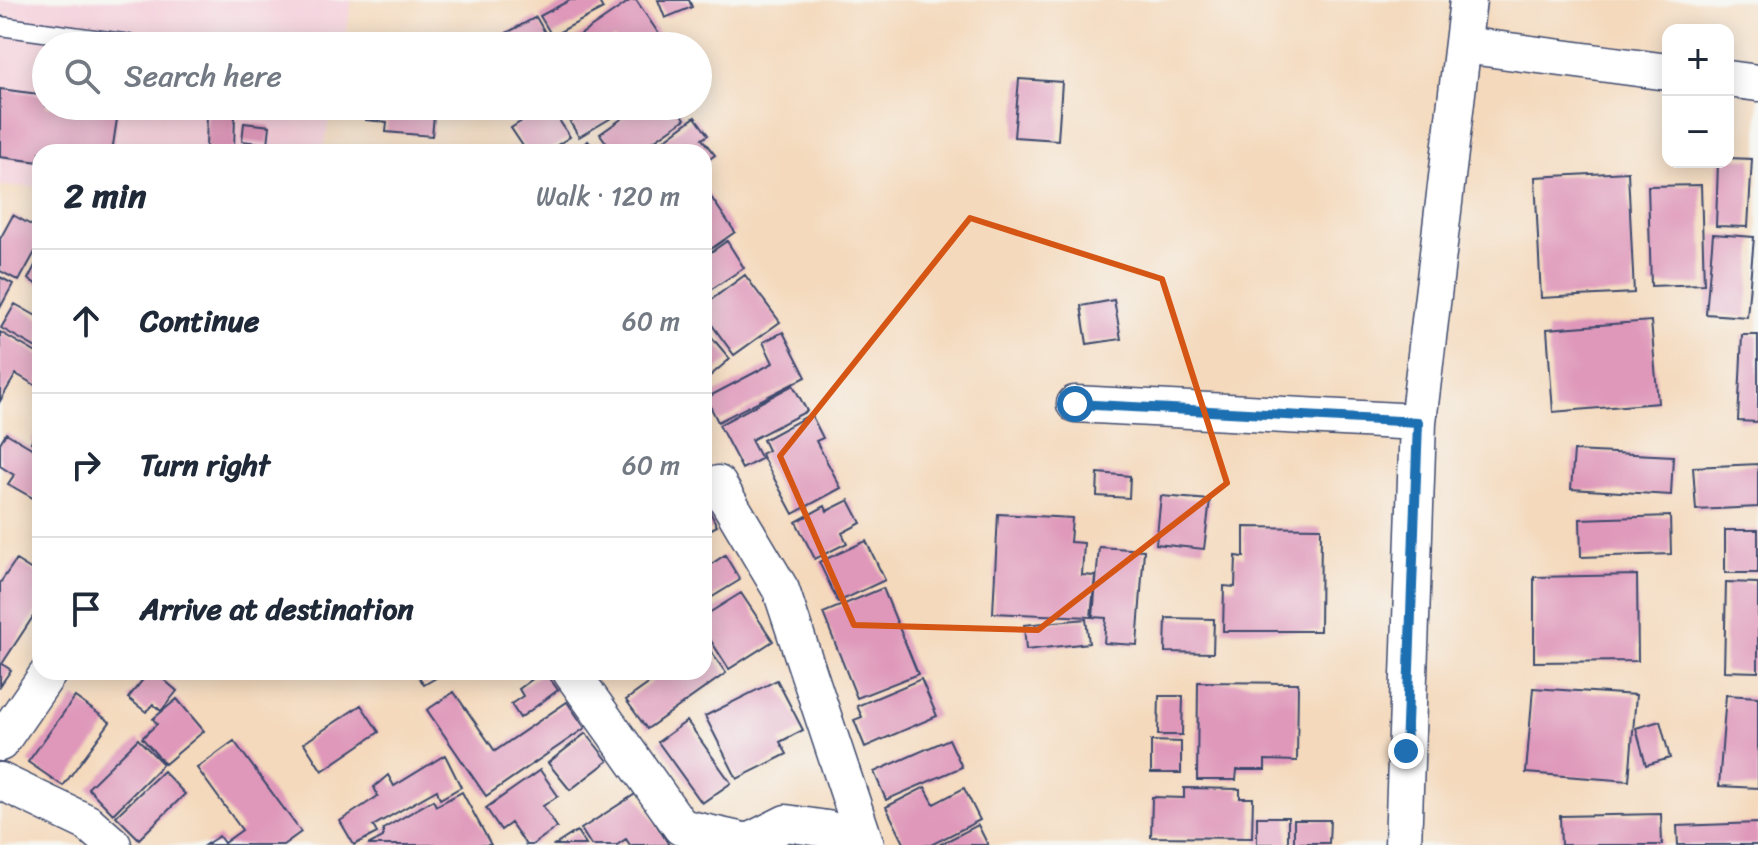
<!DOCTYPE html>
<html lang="en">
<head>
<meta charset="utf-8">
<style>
	body { margin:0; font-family:Sriracha,sans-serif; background:#f2f2f3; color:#1f2937 }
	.controls { position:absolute; right:24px; top:24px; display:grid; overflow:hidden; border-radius:16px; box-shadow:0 4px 20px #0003 }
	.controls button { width:72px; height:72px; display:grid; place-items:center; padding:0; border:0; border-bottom:2px solid #e0e1e3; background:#fff; color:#1f2937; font:40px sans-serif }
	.stop { position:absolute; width:24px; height:24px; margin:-18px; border:6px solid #1f6fb2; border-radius:50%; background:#fff }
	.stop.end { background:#1f6fb2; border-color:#fff; box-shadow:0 2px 8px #0008 }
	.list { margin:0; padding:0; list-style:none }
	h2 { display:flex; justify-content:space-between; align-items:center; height:104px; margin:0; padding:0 32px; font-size:34px }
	h2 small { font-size:26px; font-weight:400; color:#747a83 }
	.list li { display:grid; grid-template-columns:52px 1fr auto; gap:24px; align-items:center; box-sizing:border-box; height:144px; padding:0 32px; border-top:2px solid #e0e1e3 }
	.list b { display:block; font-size:30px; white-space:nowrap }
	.list em { font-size:26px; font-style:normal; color:#747a83 }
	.icon { flex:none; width:44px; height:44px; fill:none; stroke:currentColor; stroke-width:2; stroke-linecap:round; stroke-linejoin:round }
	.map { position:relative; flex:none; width:1758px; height:845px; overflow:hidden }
	.search { position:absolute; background:#fff; box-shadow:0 4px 20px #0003; left:32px; top:32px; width:680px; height:88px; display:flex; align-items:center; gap:20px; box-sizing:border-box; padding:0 28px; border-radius:44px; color:#747a83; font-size:30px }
	.panel { position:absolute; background:#fff; box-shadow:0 4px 20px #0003; left:32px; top:144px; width:680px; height:536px; border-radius:24px }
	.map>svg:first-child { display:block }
</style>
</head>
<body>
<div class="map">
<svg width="1758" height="845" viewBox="0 0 1758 845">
	<rect width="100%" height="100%" fill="#f6f6f2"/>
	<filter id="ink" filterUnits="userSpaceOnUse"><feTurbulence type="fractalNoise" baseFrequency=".0125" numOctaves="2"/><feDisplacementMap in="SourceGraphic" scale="16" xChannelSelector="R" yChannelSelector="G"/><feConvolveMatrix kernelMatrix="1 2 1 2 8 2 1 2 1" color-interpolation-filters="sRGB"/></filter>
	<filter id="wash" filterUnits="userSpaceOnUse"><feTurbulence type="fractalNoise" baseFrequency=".006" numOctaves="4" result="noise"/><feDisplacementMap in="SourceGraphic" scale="32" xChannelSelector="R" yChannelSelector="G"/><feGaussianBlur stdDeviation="1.8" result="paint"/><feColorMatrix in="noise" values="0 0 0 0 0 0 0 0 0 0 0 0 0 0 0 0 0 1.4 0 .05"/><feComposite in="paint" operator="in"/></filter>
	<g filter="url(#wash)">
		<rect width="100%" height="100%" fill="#f4d9bc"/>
		<path fill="#f5cfdb" d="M0 0H352L344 46H46V106H332L323 152H40V187L0 186Z"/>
		<g id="blocks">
			<path fill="#df98ba" d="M570 0H598L603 9 552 36 540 16Z
				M631 0H636L667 46H620L614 38 602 46H564Z
				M658 0H689L692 7 665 18Z
				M536 17 551 43 545 46H507L501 36Z
				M1019 79 1062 82 1058 140 1014 137Z
				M0 89 46 95V106H119L112 152H40V162L0 157Z
				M368 106H435L432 136 386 132 387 122 366 120Z
				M545 106H550L570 137 546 152H527L511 128Z
				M562 106H588L569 117Z
				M595 106H613L618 114 579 137 570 122Z
				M640 106H676L685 119 638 152H613L600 134Z
				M207 114H235L234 150 206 149Z
				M695 117 708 135 702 139 715 155 704 163V152H648Z
				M244 123 270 126 268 144 242 141Z
				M588 141 597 152H574Z
				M1728 158 1752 159 1748 227 1716 226 1718 162H1728Z
				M1628 172 1634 293 1541 298 1535 177Z
				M1701 185 1704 284 1651 286 1648 186Z
				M704 187 735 232 708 251 704 245Z
				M13 215 40 230V243L19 281 0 271V239Z
				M1713 234 1754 237 1747 317 1706 314Z
				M727 241 744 268 704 294V257Z
				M40 256V286L28 279Z
				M745 275 780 322 734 355 704 314V305Z
				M0 277 13 284 0 308Z
				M1114 300 1121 339 1087 344 1081 306Z
				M15 304 40 318V350L1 328Z
				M1651 321 1658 403 1553 412 1547 329Z
				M704 328 730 359 704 381Z
				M0 332 40 355V388L16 374 0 401Z
				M783 332 806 377 718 422 706 398 773 363 763 342Z
				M1742 335H1758V422L1738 421Z
				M793 385 807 411 751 440 761 459 742 469 719 425Z
				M811 414 823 438 816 441 841 488 793 514 761 454 768 450 763 440Z
				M40 424V447L31 442Z
				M6 433 40 453V502L8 484 14 475 0 466V443Z
				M1574 451 1673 456 1671 495 1571 489Z
				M1758 464V507L1696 510 1693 467Z
				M1098 473 1130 476 1129 498 1097 496Z
				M1161 496 1210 500 1204 549 1156 544Z
				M704 500 717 526 704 533Z
				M849 500 861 523 842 533 847 543 815 559 796 522 825 506 827 511Z
				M998 514 1072 518 1070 542 1084 543 1082 575 1095 576 1091 617 993 613Z
				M1670 516 1671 554 1581 557 1580 519Z
				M1244 527 1321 528 1320 631H1223L1224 586 1235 587 1236 556 1244 557Z
				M1725 530H1758V573H1725Z
				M866 541 885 580 838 602 819 562Z
				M1099 547 1144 550 1137 645 1104 643 1106 618 1093 617Z
				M725 555 740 580 704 602V569Z
				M16 560 40 575V606L2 664 11 670 0 686V583Z
				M1637 575 1638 661 1534 662V577Z
				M1726 582 1758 583V672L1724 671Z
				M883 588 918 674 857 698 823 613Z
				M741 593 773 641 729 669 704 630V616Z
				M1166 618 1214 619 1213 653 1165 652Z
				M1086 619 1089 643 1026 650 1024 625Z
				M704 642 726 673 647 729 626 700 665 672H704Z
				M149 672H155L177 691 161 711 153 704 146 712 128 698Z
				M416 672H446L424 685Z
				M542 672H545L558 690 520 718 511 704 523 696 519 689Z
				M921 679 937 716 865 747 854 720 862 717 857 706Z
				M777 680 803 730 780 742 787 754 737 779 705 716Z
				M1198 682 1298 683 1297 761 1265 760V770H1237L1236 780H1197Z
				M1533 688 1636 695 1629 781 1526 773Z
				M454 692 495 751 567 702 585 728 486 796 427 710Z
				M1726 695 1758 697V788L1719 786Z
				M1159 696H1183L1182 735H1158Z
				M75 697 110 722 63 786 28 762Z
				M177 699 204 731 165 764 142 738 157 724 153 719Z
				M361 705 379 732 322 771 304 743Z
				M687 721 731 783 702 803 658 742Z
				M1660 721 1670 758 1646 765 1636 728Z
				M586 733 608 761 570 790 548 763Z
				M138 739 163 764 113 814 88 788Z
				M949 739 962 767 886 800 874 772Z
				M234 741 301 832 283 845H205L219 836 224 843 242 830 197 768Z
				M1151 741 1181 742V773H1151Z
				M445 755 461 787 440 799 437 790 373 826 377 833 354 845 340 821 378 796 374 787 388 775 394 786Z
				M540 770 558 796 543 806 557 827 532 845H526L511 823 501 830 486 808Z
				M163 771 185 794 139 839 116 816Z
				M925 787 934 804 964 788 980 820 931 845H905L886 807Z
				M1184 788 1240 789V798H1253L1252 838 1151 837 1152 797 1184 798Z
				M462 792 491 845H368L383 837V829L433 800 436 806Z
				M637 793 669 845H630L626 839 617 845H591L581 829Z
				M1661 814 1662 845H1561L1560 816Z
				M1257 817H1288V844H1257Z
				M1294 820H1330L1329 843H1294Z
				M1758 823V845H1678L1677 826Z
				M978 825 988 845H939Z
				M577 831 586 845H555Z"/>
		</g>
	</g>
	<g filter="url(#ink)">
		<use href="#blocks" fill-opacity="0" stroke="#3c486c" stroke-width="2"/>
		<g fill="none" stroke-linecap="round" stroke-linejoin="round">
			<defs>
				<path id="service" d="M0 26 145 46"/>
				<path id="minor" d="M1463 45 1668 72
					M1728 79 1758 83
					M1075 404 1418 422
					M718 484 781 590 866 845
					M571 672 681 827 748 842 786 823 827 829 865 842
					M0 743 49 672
					M0 781 88 823 113 845
					M1403 845 1418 422 1468 0"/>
			</defs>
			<use href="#service" stroke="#3c486c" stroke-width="21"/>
			<use href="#minor" stroke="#3c486c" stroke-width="39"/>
			<use href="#service" stroke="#fff" stroke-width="18"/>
			<use href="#minor" stroke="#fff" stroke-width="36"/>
		</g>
	</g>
	<g fill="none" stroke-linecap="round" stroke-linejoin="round" filter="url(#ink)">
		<path stroke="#1f6fb2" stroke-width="10" d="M1075 404 1418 422 1406 751"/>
	</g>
	<path fill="none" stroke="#d45514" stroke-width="6" stroke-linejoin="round" d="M970 218 1162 279 1227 483 1038 630 854 625 780 456Z"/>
</svg>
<div class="controls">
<button>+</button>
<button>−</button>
</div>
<div class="stop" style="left:1075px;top:404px"></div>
<div class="stop end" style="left:1406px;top:751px"></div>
<div class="search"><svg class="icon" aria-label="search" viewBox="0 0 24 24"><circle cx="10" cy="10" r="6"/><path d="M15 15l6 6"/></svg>Search here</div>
<section class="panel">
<h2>2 min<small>Walk · 120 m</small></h2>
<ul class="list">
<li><svg class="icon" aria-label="ahead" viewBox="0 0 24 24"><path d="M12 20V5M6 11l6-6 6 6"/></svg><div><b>Continue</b></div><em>60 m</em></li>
<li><svg class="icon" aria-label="right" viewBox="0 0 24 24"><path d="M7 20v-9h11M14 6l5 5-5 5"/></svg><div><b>Turn right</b></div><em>60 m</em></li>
<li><svg class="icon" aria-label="arrive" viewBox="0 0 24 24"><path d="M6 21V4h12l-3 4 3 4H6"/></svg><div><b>Arrive at destination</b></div></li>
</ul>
</section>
</div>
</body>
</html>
